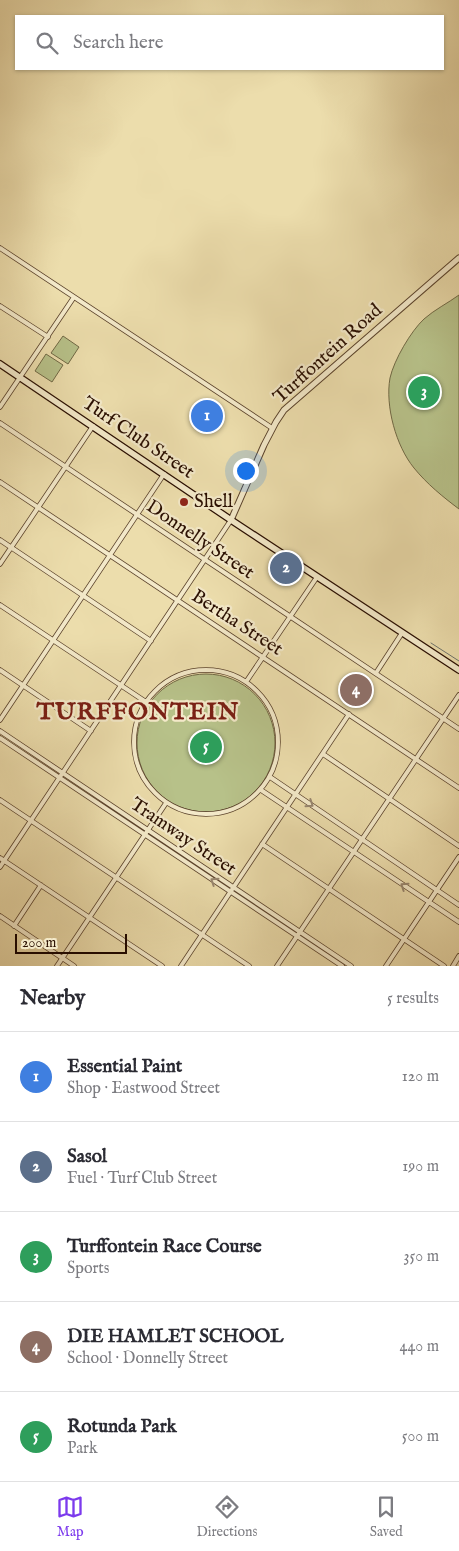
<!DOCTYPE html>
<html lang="en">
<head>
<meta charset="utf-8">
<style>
	body { margin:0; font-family:"IM FELL English",serif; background:#f7f7f7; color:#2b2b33 }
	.scale { position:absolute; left:15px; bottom:12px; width:112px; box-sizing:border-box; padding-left:5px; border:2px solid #290e00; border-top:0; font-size:14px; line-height:18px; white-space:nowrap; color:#290e00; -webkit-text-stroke:4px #f3e9c9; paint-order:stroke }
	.you { position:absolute; left:245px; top:470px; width:18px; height:18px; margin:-12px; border:4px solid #fff; border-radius:50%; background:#1a73e8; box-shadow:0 0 0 8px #1a73e833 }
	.badge { display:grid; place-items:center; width:32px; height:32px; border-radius:50%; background:#7c3aed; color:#fff; font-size:16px; font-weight:700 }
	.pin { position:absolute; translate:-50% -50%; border:2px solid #fff; box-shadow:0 1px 5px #0006 }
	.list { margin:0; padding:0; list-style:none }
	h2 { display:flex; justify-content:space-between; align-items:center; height:65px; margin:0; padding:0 20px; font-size:21px }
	h2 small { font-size:16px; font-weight:400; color:#7c7c81 }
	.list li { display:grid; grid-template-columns:32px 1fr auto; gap:15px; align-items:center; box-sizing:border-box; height:90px; padding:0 20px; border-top:1px solid #e1e1e2 }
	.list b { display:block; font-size:19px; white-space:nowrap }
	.list p { margin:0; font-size:16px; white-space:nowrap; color:#7c7c81 }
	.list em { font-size:16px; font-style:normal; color:#7c7c81 }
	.icon { flex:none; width:28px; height:28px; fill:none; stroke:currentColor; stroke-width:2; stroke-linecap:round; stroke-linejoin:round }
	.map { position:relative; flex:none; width:459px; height:966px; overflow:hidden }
	.search { position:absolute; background:#fff; box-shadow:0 1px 4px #0004; left:15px; right:15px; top:15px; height:55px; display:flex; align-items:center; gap:12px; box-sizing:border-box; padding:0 18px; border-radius:0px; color:#7c7c81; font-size:19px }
	.sheet { height:515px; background:#fff }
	nav { display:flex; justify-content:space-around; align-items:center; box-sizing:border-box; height:70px; border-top:1px solid #e1e1e2; background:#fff; font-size:14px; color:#7c7c81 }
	nav a { display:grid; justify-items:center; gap:2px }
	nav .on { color:#7c3aed }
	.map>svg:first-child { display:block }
</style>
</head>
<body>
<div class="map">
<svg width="459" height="966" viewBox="0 0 459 966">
	<rect width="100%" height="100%" fill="#ecddac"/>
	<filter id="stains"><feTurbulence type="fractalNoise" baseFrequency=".004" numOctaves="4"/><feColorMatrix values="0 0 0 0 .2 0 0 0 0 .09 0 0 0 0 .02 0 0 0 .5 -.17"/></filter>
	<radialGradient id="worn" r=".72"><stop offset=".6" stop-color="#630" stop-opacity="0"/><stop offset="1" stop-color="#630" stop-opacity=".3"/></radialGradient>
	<path fill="#b7c189" stroke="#706844" d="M459 295V509C443 497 427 484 414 468 396 446 385 406 390 378 394 360 411 331 424 319 434 310 448 303 459 295Z
		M63 336 79 347 68 364 51 353Z
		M46 354 63 365 52 382 35 371Z
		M137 743a69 69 0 1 1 138 0a69 69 0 1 1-138 0Z"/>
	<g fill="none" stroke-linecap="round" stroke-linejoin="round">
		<path stroke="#6f756d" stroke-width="1" d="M431 643 459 661"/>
		<defs>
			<path id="minor" d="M0 248 272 428
				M0 306 48 337
				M0 407 74 297
				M0 423 459 729
				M0 482 459 788
				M0 540 151 641
				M0 564 93 426
				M0 605 146 702
				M134 742a72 72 0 1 1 144 0a72 72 0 1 1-144 0Z
				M0 670 91 731
				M376 673 402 633
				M246 682 317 577
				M0 720 164 474
				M0 731 351 966
				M0 738 342 966
				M323 754 459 846
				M270 777 459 905
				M261 790 459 922
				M0 800 249 966
				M262 844 444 966
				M0 858 162 966
				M0 867 231 520
				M0 916 74 966
				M14 926 41 885
				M57 966 166 803
				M181 966 349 714
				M277 966 459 695
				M386 966 459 857
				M453 966 459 956"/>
			<path id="tertiary" d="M231 520 264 445 276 422 284 410 459 258"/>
			<path id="secondary" d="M0 364 231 520 459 670"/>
		</defs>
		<use href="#minor" stroke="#5a422b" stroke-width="5.5"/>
		<use href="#tertiary" stroke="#5a422b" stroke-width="7"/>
		<use href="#secondary" stroke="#290e00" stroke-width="8"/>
		<use href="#minor" stroke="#f3e9c9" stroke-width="4"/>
		<use href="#tertiary" stroke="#f3e9c9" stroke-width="5"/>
		<use href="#secondary" stroke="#f3e9c9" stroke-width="5.5"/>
	</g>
	<defs><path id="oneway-chevron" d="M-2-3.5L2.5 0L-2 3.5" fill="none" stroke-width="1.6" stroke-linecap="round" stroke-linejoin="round" transform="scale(1.25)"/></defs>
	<g stroke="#98866f">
		<use href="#oneway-chevron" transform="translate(310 804) rotate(34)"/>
		<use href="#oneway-chevron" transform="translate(214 881) rotate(-146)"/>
		<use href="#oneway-chevron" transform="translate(404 886) rotate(-146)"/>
	</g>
	<circle fill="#8f2418" stroke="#f3e9c9" stroke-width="2" cx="184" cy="502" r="5"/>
	<g text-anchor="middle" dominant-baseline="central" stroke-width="4.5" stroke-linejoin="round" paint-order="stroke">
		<g font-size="19" fill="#290e00" stroke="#f3e9c9">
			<text transform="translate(328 354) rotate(-42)">Turffontein Road</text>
			<text transform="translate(138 438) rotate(34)">Turf Club Street</text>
			<text transform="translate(200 540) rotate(34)">Donnelly Street</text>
			<text transform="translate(237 623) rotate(33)">Bertha Street</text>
			<text transform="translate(183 837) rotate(34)">Tramway Street</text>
		</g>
		<g font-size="19" fill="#290e00" stroke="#f3e9c9" text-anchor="start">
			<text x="194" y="502">Shell</text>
		</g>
		<g font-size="24" font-weight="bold" letter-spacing="1" fill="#7a1f14" stroke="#f3e9c9">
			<text x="138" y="712">TURFFONTEIN</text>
		</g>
	</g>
	<rect width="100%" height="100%" filter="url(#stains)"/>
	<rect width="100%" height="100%" fill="url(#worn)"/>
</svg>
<div class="scale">200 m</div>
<div class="you"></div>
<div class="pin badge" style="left:207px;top:416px;background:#3f7fe0">1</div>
<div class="pin badge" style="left:286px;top:568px;background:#5c6f8a">2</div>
<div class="pin badge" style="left:424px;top:392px;background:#2e9e5b">3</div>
<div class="pin badge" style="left:356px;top:690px;background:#8d6e63">4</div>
<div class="pin badge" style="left:206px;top:747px;background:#2e9e5b">5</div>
<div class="search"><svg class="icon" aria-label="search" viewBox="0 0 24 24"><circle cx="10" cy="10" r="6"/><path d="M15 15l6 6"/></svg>Search here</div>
</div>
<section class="sheet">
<h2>Nearby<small>5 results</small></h2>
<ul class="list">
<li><span class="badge" style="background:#3f7fe0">1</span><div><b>Essential Paint</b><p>Shop · Eastwood Street</p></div><em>120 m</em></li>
<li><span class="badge" style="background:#5c6f8a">2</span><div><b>Sasol</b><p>Fuel · Turf Club Street</p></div><em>190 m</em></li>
<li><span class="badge" style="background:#2e9e5b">3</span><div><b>Turffontein Race Course</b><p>Sports</p></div><em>350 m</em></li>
<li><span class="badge" style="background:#8d6e63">4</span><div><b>DIE HAMLET SCHOOL</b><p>School · Donnelly Street</p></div><em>440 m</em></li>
<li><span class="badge" style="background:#2e9e5b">5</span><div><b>Rotunda Park</b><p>Park</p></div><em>500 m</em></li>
</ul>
</section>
<nav>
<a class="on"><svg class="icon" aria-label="map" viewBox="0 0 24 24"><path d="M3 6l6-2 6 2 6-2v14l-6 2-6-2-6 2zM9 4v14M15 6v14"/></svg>Map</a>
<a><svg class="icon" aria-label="directions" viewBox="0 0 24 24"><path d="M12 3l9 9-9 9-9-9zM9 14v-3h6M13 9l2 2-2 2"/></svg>Directions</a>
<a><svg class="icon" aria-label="saved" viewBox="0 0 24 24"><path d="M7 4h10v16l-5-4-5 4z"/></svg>Saved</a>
</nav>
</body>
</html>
